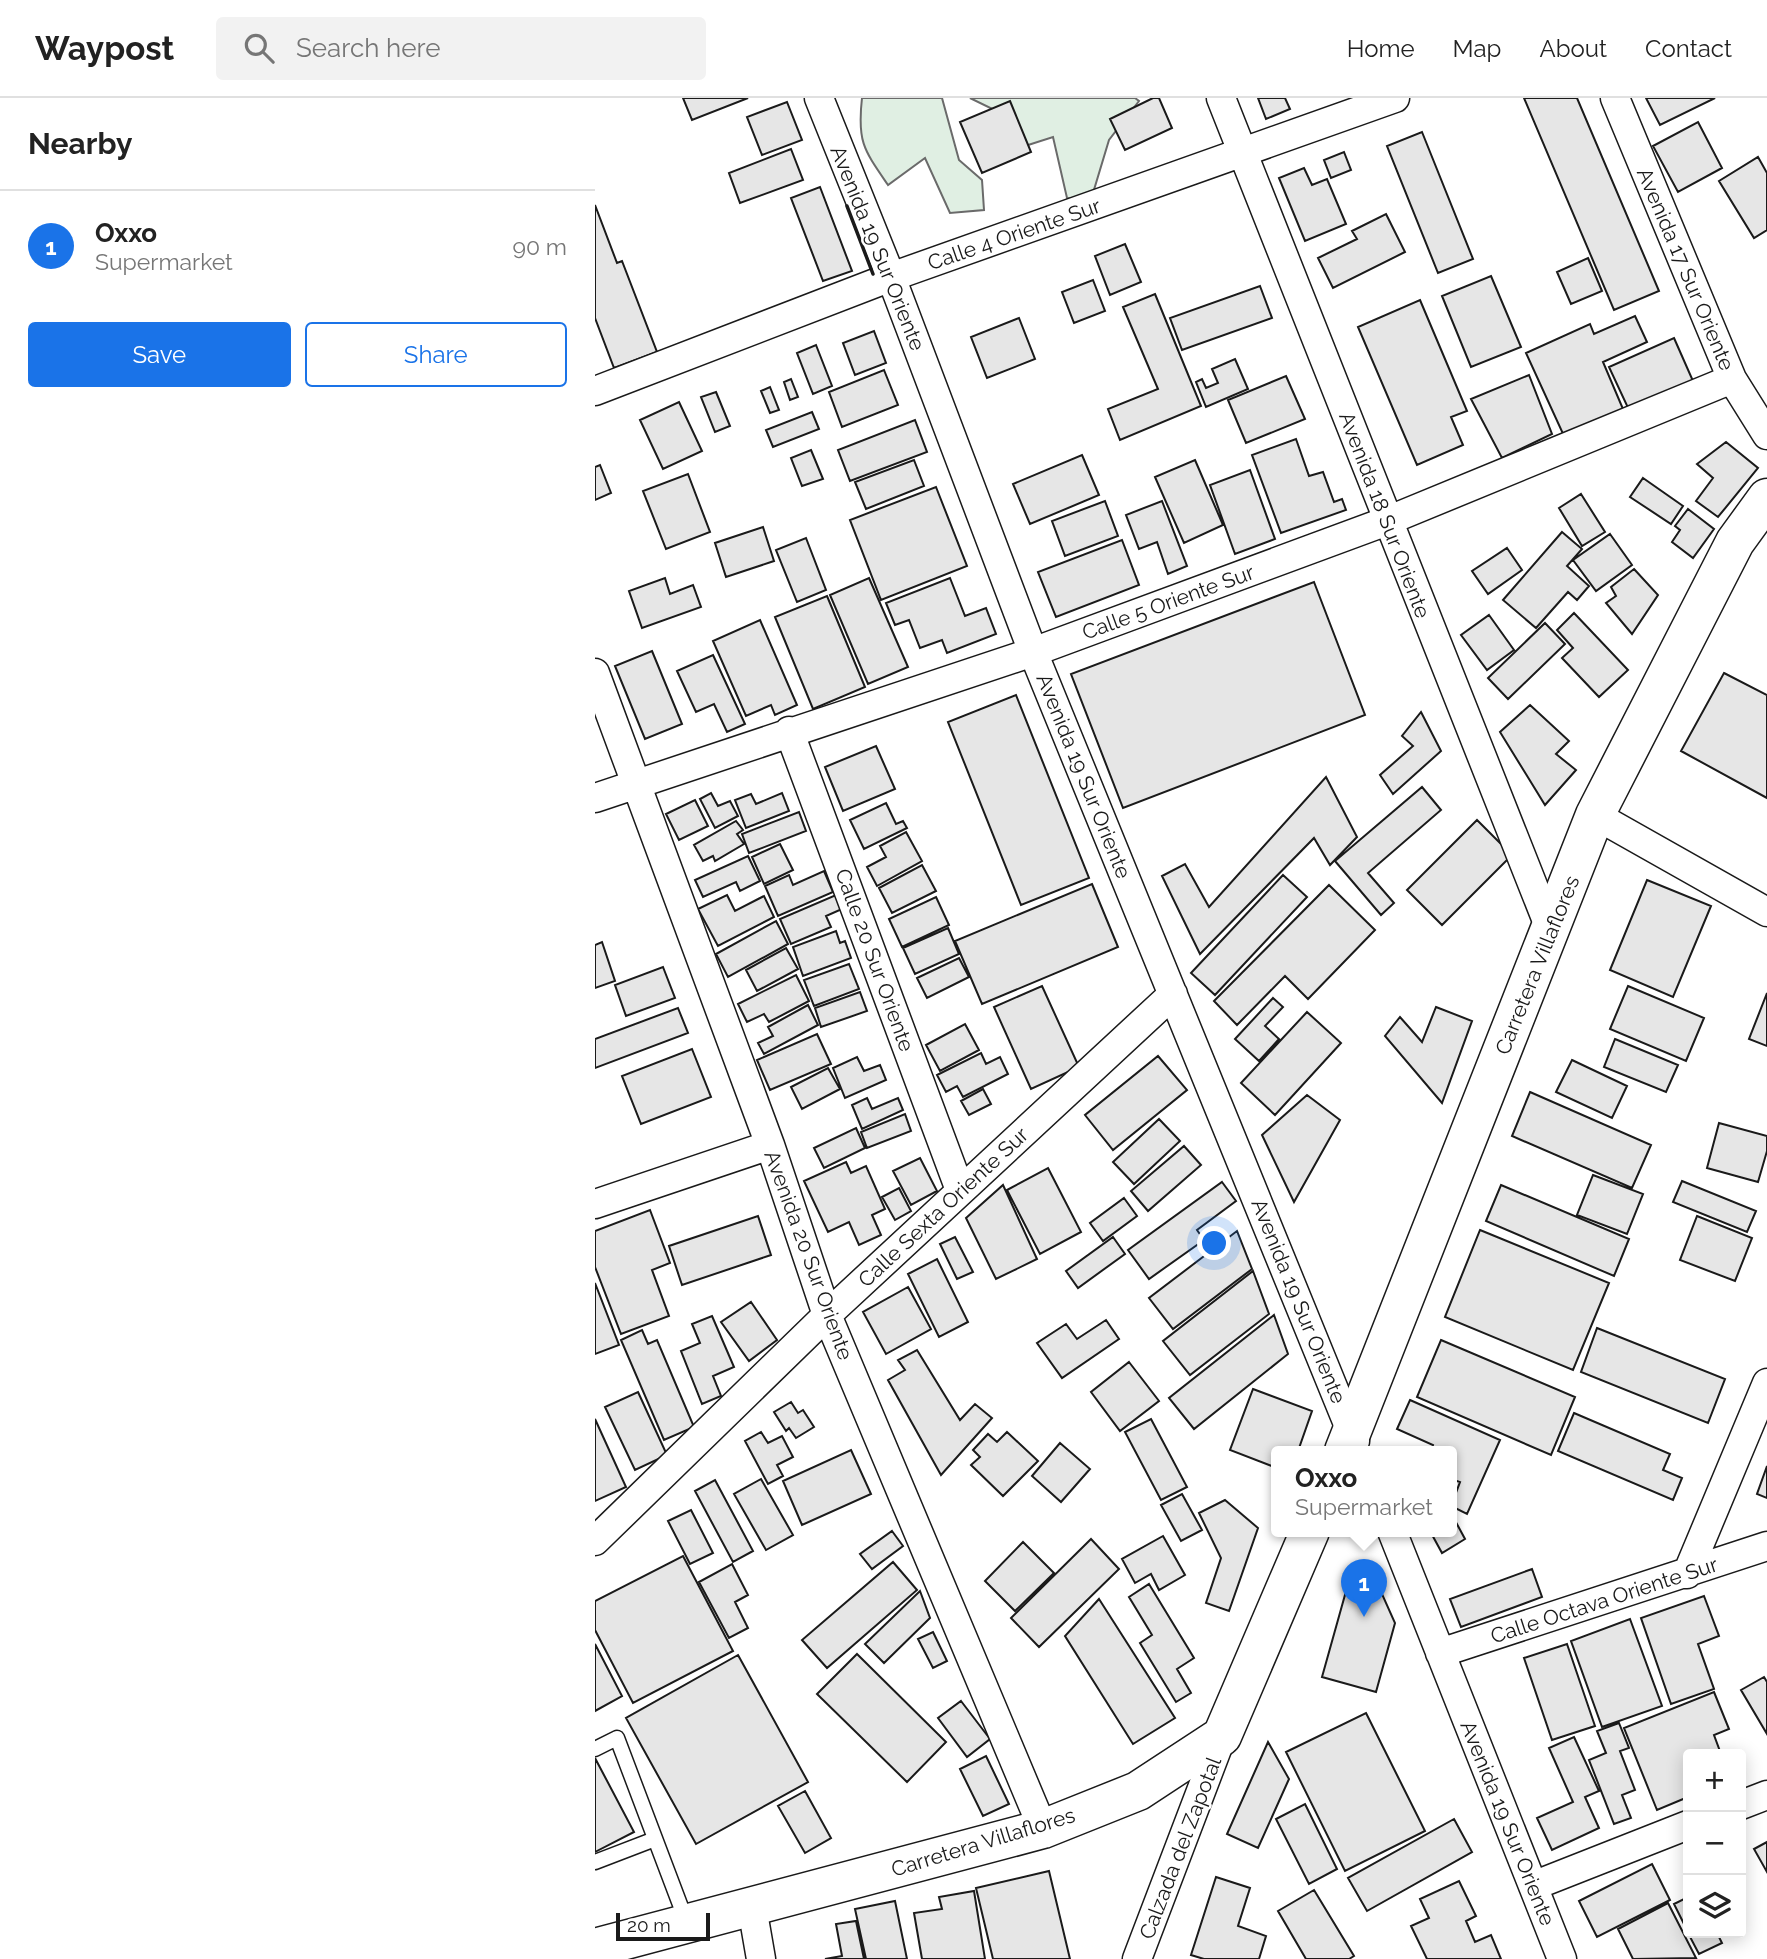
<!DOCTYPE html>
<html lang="en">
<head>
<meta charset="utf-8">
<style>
	body { margin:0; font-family:Raleway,sans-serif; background:#f2f2f2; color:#222 }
	.controls { position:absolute; right:21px; bottom:21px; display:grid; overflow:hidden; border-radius:7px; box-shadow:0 4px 18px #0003 }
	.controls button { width:63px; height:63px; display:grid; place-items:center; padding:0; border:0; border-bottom:2px solid #e0e0e0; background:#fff; color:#222; font:35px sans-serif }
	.scale { position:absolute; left:21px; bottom:18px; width:94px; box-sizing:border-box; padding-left:7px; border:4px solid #1a1a1a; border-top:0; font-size:19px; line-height:24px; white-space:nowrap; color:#1a1a1a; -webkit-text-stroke:5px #fff; paint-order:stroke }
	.you { position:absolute; left:620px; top:1146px; width:24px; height:24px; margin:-18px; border:5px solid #fff; border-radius:50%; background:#1a73e8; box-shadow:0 0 0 10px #1a73e833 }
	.badge { display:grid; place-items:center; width:46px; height:46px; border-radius:50%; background:#1a73e8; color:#fff; font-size:23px; font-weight:700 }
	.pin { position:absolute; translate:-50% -58px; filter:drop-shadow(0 2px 4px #0008) }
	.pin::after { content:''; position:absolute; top:37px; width:24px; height:21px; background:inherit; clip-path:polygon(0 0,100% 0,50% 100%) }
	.popup { position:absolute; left:676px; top:1348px; width:186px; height:91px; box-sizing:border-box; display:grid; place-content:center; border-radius:7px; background:#fff; filter:drop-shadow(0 2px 5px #0005); font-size:23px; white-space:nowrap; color:#767676 }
	.popup b { font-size:26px; color:#222 }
	.popup::after { content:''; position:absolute; left:50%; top:100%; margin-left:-14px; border:14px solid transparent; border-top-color:#fff }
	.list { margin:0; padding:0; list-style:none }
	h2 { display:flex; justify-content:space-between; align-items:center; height:91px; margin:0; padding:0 28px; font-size:30px }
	h2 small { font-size:23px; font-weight:400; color:#767676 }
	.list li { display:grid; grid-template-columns:46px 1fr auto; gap:21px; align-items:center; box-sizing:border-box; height:112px; padding:0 28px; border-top:2px solid #e0e0e0 }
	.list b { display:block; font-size:26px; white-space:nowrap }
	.list p { margin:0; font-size:23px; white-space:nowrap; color:#767676 }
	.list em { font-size:23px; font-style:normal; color:#767676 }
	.actions { display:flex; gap:14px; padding:21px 28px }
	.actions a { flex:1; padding:16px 0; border:2px solid #1a73e8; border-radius:7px; text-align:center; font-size:24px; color:#1a73e8 }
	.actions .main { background:#1a73e8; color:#fff }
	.icon { flex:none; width:38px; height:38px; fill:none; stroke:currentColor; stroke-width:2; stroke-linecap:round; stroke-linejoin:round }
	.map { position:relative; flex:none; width:1172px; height:1861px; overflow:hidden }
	header { display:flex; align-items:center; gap:42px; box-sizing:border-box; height:98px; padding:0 35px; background:#fff; border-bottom:2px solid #e0e0e0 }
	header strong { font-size:33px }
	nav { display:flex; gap:38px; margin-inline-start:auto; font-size:24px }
	.search { width:490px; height:63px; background:#f2f2f2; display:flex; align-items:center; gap:18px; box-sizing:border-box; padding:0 24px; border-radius:7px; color:#767676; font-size:26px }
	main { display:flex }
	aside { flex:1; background:#fff }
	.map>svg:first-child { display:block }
</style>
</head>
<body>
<header>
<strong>Waypost</strong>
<div class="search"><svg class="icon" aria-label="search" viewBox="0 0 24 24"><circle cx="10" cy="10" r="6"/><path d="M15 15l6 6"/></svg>Search here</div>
<nav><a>Home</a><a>Map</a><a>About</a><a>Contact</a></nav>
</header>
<main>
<aside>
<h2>Nearby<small></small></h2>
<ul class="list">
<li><span class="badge">1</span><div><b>Oxxo</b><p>Supermarket</p></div><em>90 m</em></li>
</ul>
<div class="actions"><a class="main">Save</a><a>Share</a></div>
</aside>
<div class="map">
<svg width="1172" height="1861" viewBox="0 0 1172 1861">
	<rect width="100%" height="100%" fill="#fff"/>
	<path fill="#e0efe3" stroke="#6a6a6a" stroke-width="2" d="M267 0H347L364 62 387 82 389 112 355 115 330 60 293 87C269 52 262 44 267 0Z
		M375 0H540L544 3 514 42 495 105 472 100 458 39 430 48 414 19Z"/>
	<path fill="#e6e6e6" stroke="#1a1a1a" stroke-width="2" d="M88 0H153L97 22Z
		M558 0H564L577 30 530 52 515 21Z
		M663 0H690L695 11 671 21Z
		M929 0H982L1064 193 1019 212Z
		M1051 0H1120L1065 27Z
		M415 3 436 54 387 75 365 24Z
		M192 4 207 42 167 57 152 19Z
		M1103 24 1127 70 1083 94 1058 48Z
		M827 34 878 161 843 175 792 48Z
		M196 51 208 82 145 105 134 75Z
		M749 54 756 72 736 80 729 62Z
		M1163 59 1172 75V132L1159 140 1124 83Z
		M709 70 717 87 732 81 751 126 710 143 684 80Z
		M225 89 257 173 228 183 196 100Z
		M0 107 22 165 27 163 62 254 19 270 0 220Z
		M791 116 810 154 738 190 723 160 762 141 757 133Z
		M530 146 546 184 515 197 500 158Z
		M993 160 1007 193 976 206 962 174Z
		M896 178 926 249 876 269 847 198Z
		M498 182 510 213 479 225 467 194Z
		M665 188 677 220 587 252 575 220Z
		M560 196 606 308 525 342 513 311 563 291 528 209Z
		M825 202 872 313 856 319 868 347 822 367 763 229Z
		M1040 218 1052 244 1008 264 1028 311 969 338 931 255 995 226 999 236Z
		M424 220 440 261 392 280 376 239Z
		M279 233 291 265 260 277 248 245Z
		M1079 240 1098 283 1034 312 1014 269Z
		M221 247 237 288 218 296 202 255Z
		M640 261 653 291 611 309 601 284 607 281 611 290 623 285 617 271Z
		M289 272 303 307 247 329 234 294Z
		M934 277 957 336 907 360 876 301Z
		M691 278 710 321 651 345 633 302Z
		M196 281 203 299 195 302 189 284Z
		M175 289 184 312 175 315 166 293Z
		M121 294 135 328 120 334 106 299Z
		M84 304 107 353 68 371 45 322Z
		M217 314 224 331 178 349 171 332Z
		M320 322 332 354 255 383 243 352Z
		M701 341 714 378 728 374 739 404 747 401 751 412 686 435 657 357Z
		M1131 344 1163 370 1123 419 1101 403 1118 380 1102 366Z
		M216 352 228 381 207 388 196 360Z
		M487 357 504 397 435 426 418 386Z
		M319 362 329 388 271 411 260 384Z
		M600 362 628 427 589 445 560 379Z
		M5 367 16 395 0 402V369Z
		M655 372 680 441 640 456 615 387Z
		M93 376 115 434 71 451 48 393Z
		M1048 380 1088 408 1076 426 1035 399Z
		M341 389 372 468 286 502 255 422Z
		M986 396 1010 434 987 448 964 410Z
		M510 403 523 438 470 458 457 423Z
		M567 403 592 468 573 476 562 444 544 451 531 417Z
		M1093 411 1119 431 1098 460 1077 444 1085 432 1080 428Z
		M168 429 179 463 131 479 120 445Z
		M967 434 987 451 972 468 994 488 982 502 973 494 941 530 908 502Z
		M1015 436 1037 467 1001 493 978 462Z
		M211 440 231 492 202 504 181 452Z
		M527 442 544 487 461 519 443 474Z
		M912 450 927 472 893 496 877 473Z
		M1039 471 1063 497 1037 536 1011 505 1021 498 1016 489Z
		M70 480 75 496 98 487 106 509 47 530 34 493Z
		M274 480 313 569 273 586 235 497Z
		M355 480 370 518 391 510 401 536 352 555 347 542 325 550 314 522 300 527 291 505Z
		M719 484 770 617 528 710 476 576Z
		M232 498 270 589 218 611 180 519Z
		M979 515 1033 572 1004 599 967 560 978 550 962 532Z
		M894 517 919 552 892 572 866 537Z
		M165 522 202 607 180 617 176 607 151 618 118 543Z
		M950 525 970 546 913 601 893 580Z
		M57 553 87 626 50 641 20 568Z
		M118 557 150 626 132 634 119 606 101 614 82 573Z
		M1129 575 1172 597V700L1086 653Z
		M421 597 494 780 426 807 353 624Z
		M935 607 974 643 961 656 981 672 950 707 905 634Z
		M826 614 846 653 798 696 785 677 818 648 807 638Z
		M281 648 300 691 248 713 230 669Z
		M731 679 762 739 735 767 719 740 605 856 567 778 590 766 614 809Z
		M827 689 846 712 773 775 799 805 786 817 740 763Z
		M116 695 123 708 135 703 143 718 120 730 105 701Z
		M187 695 194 713 151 730 140 702 156 696 161 706Z
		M100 702 113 728 84 742 71 716Z
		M291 705 301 726 308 723 312 730 269 751 255 722Z
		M204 714 211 733 154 755 147 736Z
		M882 722 917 757 847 827 812 792Z
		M141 723 148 732 142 736 149 746 120 763 118 758 108 763 99 747Z
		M311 734 327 763 282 788 272 769 291 759 285 748Z
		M185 746 198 772 169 786 157 759Z
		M153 758 165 783 145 793 141 784 108 799 100 782Z
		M327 767 341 793 297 815 284 790Z
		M229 773 238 794 183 818 170 788 194 777 198 787Z
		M688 777 712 799 620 897 596 875Z
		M1052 782 1116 808 1078 899 1015 872Z
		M497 786 523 849 387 906 360 843Z
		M734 787 780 832 713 901 690 878 642 927 619 903Z
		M132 797 140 813 169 798 179 819 123 848 103 811Z
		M241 797 247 811 231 818 236 829 196 846 185 821Z
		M341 799 354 827 307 849 294 821Z
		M181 823 193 846 133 879 121 856Z
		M353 830 364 856 320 876 308 850Z
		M241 833 245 845 250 843 256 860 208 878 198 849Z
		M7 844 20 883 0 890V847Z
		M191 850 203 871 162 893 151 872Z
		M364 860 374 879 332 900 322 880Z
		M254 866 264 891 219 908 209 882Z
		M68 869 80 900 31 918 20 887Z
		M201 877 214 903 174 924 169 916 152 924 143 906Z
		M447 888 484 969 436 991 399 909Z
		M1033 888 1109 920 1091 963 1015 931Z
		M265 894 272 913 226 929 220 910Z
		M1172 895V948L1154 941Z
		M678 900 688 909 670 928 684 941 664 963 640 941Z
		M213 907 223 927 169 956 163 945 178 938 173 929Z
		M841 909 877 923 847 1005 790 938 805 919 827 944Z
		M83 910 93 935 0 970V941Z
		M712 914 746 945 680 1017 646 985Z
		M370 926 384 952 345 973 331 947Z
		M222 936 236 966 175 992 162 962Z
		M1020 941 1083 967 1071 994 1009 969Z
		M97 951 116 999 46 1026 27 978Z
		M386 955 391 966 405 959 413 976 368 999 362 988 351 994 342 977Z
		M563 958 592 992 518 1052 490 1017Z
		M262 959 269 973 285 967 291 982 250 1000 238 970Z
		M977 962 1032 988 1017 1020 961 994Z
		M233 970 245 991 207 1011 196 989Z
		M388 991 396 1006 374 1017 366 1003Z
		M935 994 1056 1047 1037 1090 917 1038Z
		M712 997 745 1022 699 1104 667 1037Z
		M272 1000 277 1011 303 1000 308 1012 267 1031 257 1007Z
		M310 1016 316 1033 272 1050 266 1034Z
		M564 1021 585 1043 539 1086 518 1064Z
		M1124 1025 1172 1038V1053L1163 1084 1112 1070Z
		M261 1030 270 1050 229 1070 219 1050Z
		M589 1048 606 1067 553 1113 536 1093Z
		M325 1060 342 1093 316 1107 298 1073Z
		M251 1064 256 1075 271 1068 290 1111 277 1117 286 1137 264 1147 254 1124 233 1134 209 1083Z
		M453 1070 486 1134 445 1156 412 1092Z
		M998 1077 1048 1096 1032 1136 982 1117Z
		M1087 1083 1161 1113 1152 1134 1078 1104Z
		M627 1084 641 1103 602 1132 609 1142 554 1181 533 1152Z
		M408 1087 442 1161 401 1181 371 1120Z
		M906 1087 1034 1141 1019 1178 891 1123Z
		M304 1090 316 1113 300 1122 287 1099Z
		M529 1100 542 1118 508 1143 495 1125Z
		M55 1112 75 1165 57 1172 74 1218 26 1236 0 1169V1133Z
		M163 1118 176 1157 87 1187 74 1148Z
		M1102 1118 1157 1140 1140 1183 1085 1162Z
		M885 1132 1014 1185 978 1272 850 1219Z
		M642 1133 657 1171 578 1231 554 1200Z
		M360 1139 378 1174 362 1181 345 1146Z
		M518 1139 530 1156 483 1190 471 1173Z
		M342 1161 373 1224 344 1239 313 1176Z
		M658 1173 674 1216 595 1277 568 1243Z
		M0 1185 24 1247 0 1256Z
		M313 1189 336 1231 291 1256 268 1214Z
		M156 1204 182 1242 154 1263 126 1224Z
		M679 1217 693 1256 599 1331 574 1300Z
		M117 1218 139 1269 118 1278 126 1298 107 1306 86 1253 105 1245 97 1226Z
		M511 1222 524 1241 467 1280 442 1245 471 1226 482 1241Z
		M1002 1230 1130 1281 1113 1325 986 1274Z
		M47 1232 53 1246 62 1242 99 1329 69 1342 26 1242Z
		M846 1242 980 1299 956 1357 822 1299Z
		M322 1252 365 1322 380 1306 397 1320 346 1377 293 1282 310 1272 303 1262Z
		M534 1264 564 1303 525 1333 496 1294Z
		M658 1291 717 1313 703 1353H682V1370L635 1352Z
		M43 1294 72 1357 40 1372 10 1309Z
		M815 1302 905 1342 872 1416 856 1408 865 1384 856 1381V1353H836L838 1347 802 1331Z
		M196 1304 203 1315 208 1312 219 1329 201 1340 194 1330 191 1333 179 1314Z
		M979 1315 1075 1356 1068 1372 1087 1380 1078 1402 963 1353Z
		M0 1321 31 1389 0 1403Z
		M556 1321 592 1389 566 1402 530 1334Z
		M166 1334 173 1345 187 1338 198 1359 182 1367 188 1378 173 1386 150 1343Z
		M412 1334 443 1363 408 1398 376 1367 385 1359 378 1352 393 1336 402 1344Z
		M465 1345 495 1371 466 1404 437 1378Z
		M256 1352 276 1396 207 1427 188 1383Z
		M1172 1368V1400L1162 1396Z
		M166 1381 198 1437 171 1452 139 1396Z
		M120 1382 158 1453 138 1464 100 1393Z
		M587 1396 607 1432 586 1443 566 1407Z
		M630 1402 663 1430 634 1513 611 1505 626 1460 604 1415Z
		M96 1412 118 1455 95 1466 73 1423Z
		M856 1415 870 1441 847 1455 835 1433H856Z
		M297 1433 308 1448 277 1471 265 1456Z
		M568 1438 590 1477 564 1492 556 1476 540 1485 527 1461Z
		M496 1441 524 1471 444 1549 416 1520Z
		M428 1444 459 1475 420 1513 390 1483Z
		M88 1458 138 1553 38 1605 0 1532V1503Z
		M298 1464 322 1492 232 1570 207 1542Z
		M137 1466 153 1497 140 1504 153 1530 134 1540 104 1484Z
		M937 1471 947 1499 866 1529 855 1501Z
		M755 1479 783 1487 800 1525 781 1594 727 1579Z
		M554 1486 599 1560 582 1571 596 1595 581 1604 545 1545 557 1537 534 1499Z
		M325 1493 335 1520 289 1565 270 1546Z
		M1109 1498 1124 1538 1103 1546 1119 1591 1076 1606 1046 1520Z
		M504 1501 580 1620 538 1646 470 1538Z
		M1035 1521 1067 1608 1007 1629 976 1543Z
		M338 1534 352 1563 338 1570 323 1541Z
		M0 1546 27 1598 0 1613Z
		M972 1546 1000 1628 957 1642 929 1560Z
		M262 1556 351 1644 312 1684 222 1596Z
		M143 1557 213 1684 101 1746 31 1620Z
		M1169 1579 1172 1584V1636L1146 1592Z
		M1119 1594 1134 1631 1119 1637 1126 1656H1093V1699L1062 1712 1029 1630Z
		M366 1603 395 1641 372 1659 343 1620Z
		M771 1615 830 1733 750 1773 691 1654Z
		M1024 1625 1034 1650 1025 1653 1040 1692 1027 1697 1036 1720 1019 1726 994 1662 1011 1655 1002 1633Z
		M979 1639 1004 1693 990 1699 1004 1730 957 1752 942 1720 978 1704 954 1650Z
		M673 1644 694 1681 663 1750 632 1736Z
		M391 1658 414 1706 388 1718 365 1671Z
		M0 1660 39 1734 0 1754Z
		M210 1693 236 1740 210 1755 183 1708Z
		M710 1706 742 1771 714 1786 681 1721Z
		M859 1721 877 1754 772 1813 753 1780Z
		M1172 1744V1774L1159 1751Z
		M1057 1766 1075 1802 1002 1839 984 1803Z
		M454 1773 475 1861H398L381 1790Z
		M621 1779 655 1790 643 1828 671 1838 664 1861H609L596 1857Z
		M864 1783 881 1818 871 1823 880 1844 896 1837 906 1861H832L816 1828 834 1820 825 1801Z
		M719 1792 759 1858 754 1861H711L683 1813Z
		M379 1793 390 1861H327L319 1815 347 1811 344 1799Z
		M1093 1799V1834L1079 1806Z
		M300 1803 312 1861H271L260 1811Z
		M1073 1805 1101 1860 1038 1861 1023 1831Z
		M261 1823 269 1861H230L247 1858 241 1826Z
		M1093 1835H1122L1127 1845 1104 1856Z"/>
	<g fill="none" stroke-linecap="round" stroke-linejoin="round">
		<defs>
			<path id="service" d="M0 1651 22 1640 92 1825
				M0 1764 60 1741"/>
			<path id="minor" d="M224 0 296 179 438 554 760 1343
				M626 0 956 833
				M1020 0 1137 281 1172 337
				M0 293 296 179 800 0
				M0 575 175 1047 232 1217 448 1731
				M194 633 365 1092
				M0 700 438 554 792 423 1137 281
				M1000 717 1172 814
				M0 1106 175 1047
				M797 1433 967 1861
				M0 1443 232 1217 578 896
				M1092 1476 1172 1285
				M845 1555 1172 1448
				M1146 1707 1172 1697
				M938 1788 1093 1727
				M157 1809 166 1861
				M542 1861 627 1638"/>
			<path id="secondary" d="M749 1353 1000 717 1140 444 1172 400
				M0 1850 448 1731 543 1693 627 1638 715 1433"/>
		</defs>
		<use href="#service" stroke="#1a1a1a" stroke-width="17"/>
		<use href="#minor" stroke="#1a1a1a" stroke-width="31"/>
		<use href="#secondary" stroke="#1a1a1a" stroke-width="41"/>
		<use href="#service" stroke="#fff" stroke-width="14"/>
		<use href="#minor" stroke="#fff" stroke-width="28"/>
		<use href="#secondary" stroke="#fff" stroke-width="38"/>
		<path stroke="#1a1a1a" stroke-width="3.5" d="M252 108 278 176"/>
	</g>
	<g text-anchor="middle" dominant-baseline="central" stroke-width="5" stroke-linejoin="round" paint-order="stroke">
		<g font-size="21" fill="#1a1a1a" stroke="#fff">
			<text transform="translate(419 136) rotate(-19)">Calle 4 Oriente Sur</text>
			<text transform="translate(283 150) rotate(68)">Avenida 19 Sur Oriente</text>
			<text transform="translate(1091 171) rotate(67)">Avenida 17 Sur Oriente</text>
			<text transform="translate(790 417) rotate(69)">Avenida 18 Sur Oriente</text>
			<text transform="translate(573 504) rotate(-20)">Calle 5 Oriente Sur</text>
			<text transform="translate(489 678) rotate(68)">Avenida 19 Sur Oriente</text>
			<text transform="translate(280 862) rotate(70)">Calle 20 Sur Oriente</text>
			<text transform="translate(942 867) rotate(-68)">Carretera Villaflores</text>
			<text transform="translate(348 1109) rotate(-43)">Calle Sexta Oriente Sur</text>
			<text transform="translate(214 1157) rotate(70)">Avenida 20 Sur Oriente</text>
			<text transform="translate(704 1203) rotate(68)">Avenida 19 Sur Oriente</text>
			<text transform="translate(1009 1502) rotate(-18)">Calle Octava Oriente Sur</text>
			<text transform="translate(913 1725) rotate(68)">Avenida 19 Sur Oriente</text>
			<text transform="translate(388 1744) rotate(-17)">Carretera Villaflores</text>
			<text transform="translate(585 1750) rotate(-69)">Calzada del Zapotal</text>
		</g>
	</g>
</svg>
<div class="controls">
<button>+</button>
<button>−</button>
<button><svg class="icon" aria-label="layers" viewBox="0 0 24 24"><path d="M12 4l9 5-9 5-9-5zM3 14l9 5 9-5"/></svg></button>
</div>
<div class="scale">20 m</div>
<div class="you"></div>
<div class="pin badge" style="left:769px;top:1519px">1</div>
<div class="popup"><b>Oxxo</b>Supermarket</div>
</div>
</main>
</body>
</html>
